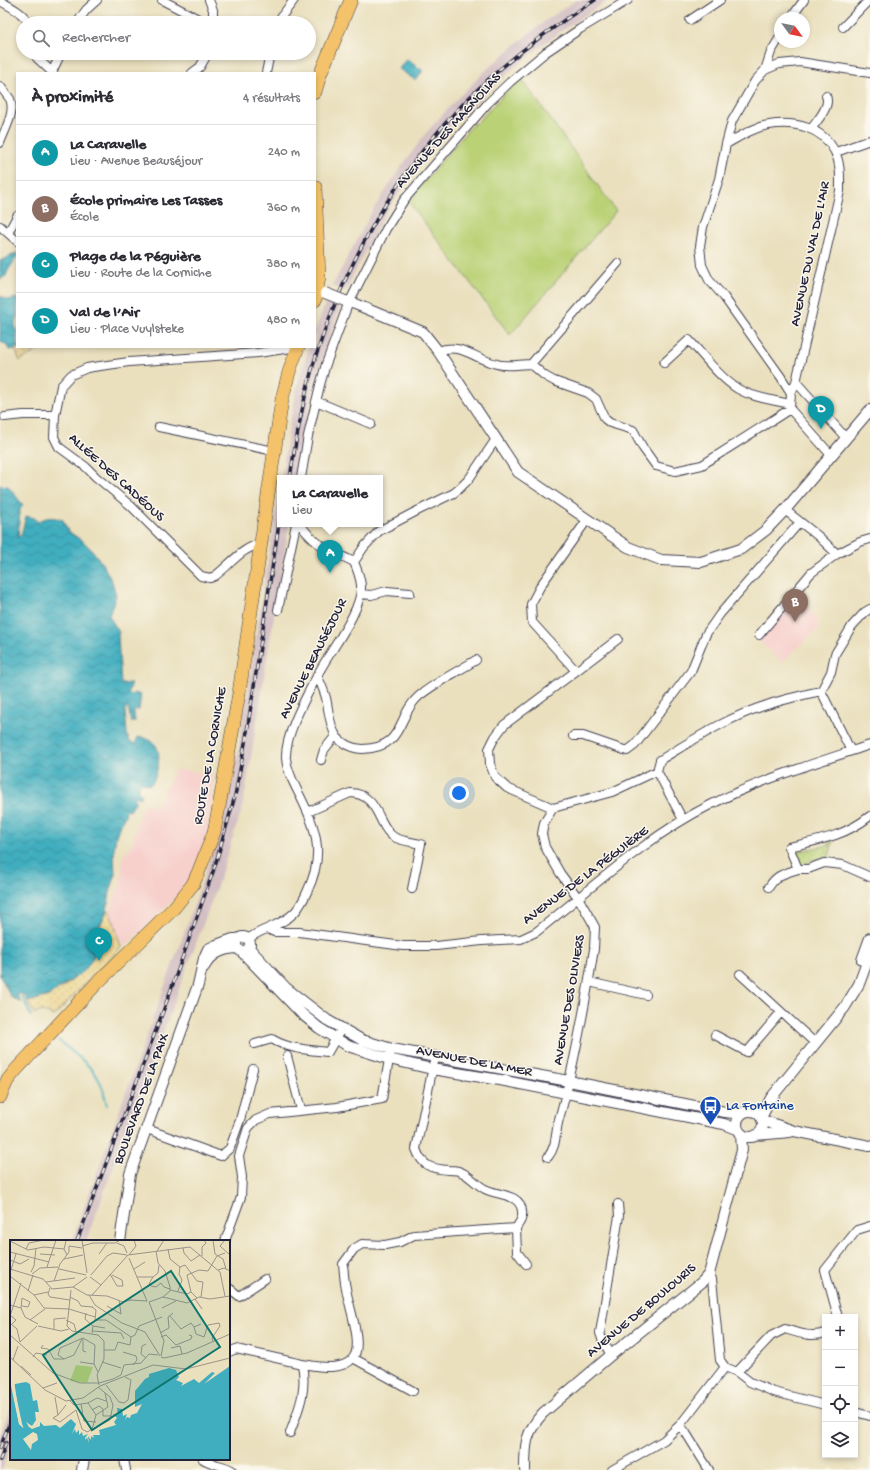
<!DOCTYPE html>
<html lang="fr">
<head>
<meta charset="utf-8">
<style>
	body { margin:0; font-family:"Gochi Hand",sans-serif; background:#f7f7f7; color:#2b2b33 }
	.controls { position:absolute; right:12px; bottom:12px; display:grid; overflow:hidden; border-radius:0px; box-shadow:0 2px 6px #0003 }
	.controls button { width:36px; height:36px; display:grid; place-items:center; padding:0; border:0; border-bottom:1px solid #e1e1e2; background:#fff; color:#2b2b33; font:20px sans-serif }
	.compass { position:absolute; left:774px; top:12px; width:36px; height:36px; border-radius:50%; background:#fff; box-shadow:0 2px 6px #0003; rotate:123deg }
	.you { position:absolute; left:459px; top:793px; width:14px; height:14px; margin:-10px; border:3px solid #fff; border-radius:50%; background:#1a73e8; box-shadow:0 0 0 6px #1a73e833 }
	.badge { display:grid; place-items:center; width:26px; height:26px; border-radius:50%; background:#111827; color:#fff; font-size:13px; font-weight:700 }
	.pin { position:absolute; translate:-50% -33px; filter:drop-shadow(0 1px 2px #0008) }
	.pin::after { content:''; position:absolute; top:21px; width:14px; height:12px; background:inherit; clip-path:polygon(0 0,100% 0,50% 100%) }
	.popup { position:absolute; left:277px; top:475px; width:106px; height:52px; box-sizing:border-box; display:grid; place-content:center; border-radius:0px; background:#fff; filter:drop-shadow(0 1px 3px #0005); font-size:13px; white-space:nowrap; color:#7c7c81 }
	.popup b { font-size:15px; color:#2b2b33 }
	.popup::after { content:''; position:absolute; left:50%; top:100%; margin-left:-8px; border:8px solid transparent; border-top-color:#fff }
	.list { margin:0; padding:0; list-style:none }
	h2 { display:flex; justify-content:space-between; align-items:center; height:52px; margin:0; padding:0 16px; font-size:17px }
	h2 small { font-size:13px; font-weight:400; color:#7c7c81 }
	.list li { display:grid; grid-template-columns:26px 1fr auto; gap:12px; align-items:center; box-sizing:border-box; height:56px; padding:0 16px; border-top:1px solid #e1e1e2 }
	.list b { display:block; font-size:15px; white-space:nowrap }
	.list p { margin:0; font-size:13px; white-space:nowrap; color:#7c7c81 }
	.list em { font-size:13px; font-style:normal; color:#7c7c81 }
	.icon { flex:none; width:22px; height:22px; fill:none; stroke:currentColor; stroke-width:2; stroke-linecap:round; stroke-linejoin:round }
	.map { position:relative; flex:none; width:870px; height:1470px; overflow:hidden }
	.search { position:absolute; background:#fff; box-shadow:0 2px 6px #0003; left:16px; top:16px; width:300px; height:44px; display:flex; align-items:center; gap:10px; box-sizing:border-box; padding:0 14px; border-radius:22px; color:#7c7c81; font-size:15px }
	.panel { position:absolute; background:#fff; box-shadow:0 2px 6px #0003; left:16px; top:72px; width:300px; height:276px; border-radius:0px }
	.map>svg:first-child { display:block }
</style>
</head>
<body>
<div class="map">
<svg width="870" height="1470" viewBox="0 0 870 1470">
	<defs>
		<pattern id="grass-dots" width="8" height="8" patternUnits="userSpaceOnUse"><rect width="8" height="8" fill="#bad176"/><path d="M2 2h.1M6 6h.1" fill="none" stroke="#a0b367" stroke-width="1.8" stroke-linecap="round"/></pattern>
		<pattern id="sand-dots" width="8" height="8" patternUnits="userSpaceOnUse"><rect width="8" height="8" fill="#eeda9e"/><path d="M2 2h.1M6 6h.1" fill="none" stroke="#ccbb89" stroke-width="1.8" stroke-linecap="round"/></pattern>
		<pattern id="water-waves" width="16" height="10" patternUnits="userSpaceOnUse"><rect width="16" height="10" fill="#41aebf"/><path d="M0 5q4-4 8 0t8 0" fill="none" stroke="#368d9c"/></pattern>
	</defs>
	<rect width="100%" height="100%" fill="#fbf7ec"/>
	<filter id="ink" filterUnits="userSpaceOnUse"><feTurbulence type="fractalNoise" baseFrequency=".025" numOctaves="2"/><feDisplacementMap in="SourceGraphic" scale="8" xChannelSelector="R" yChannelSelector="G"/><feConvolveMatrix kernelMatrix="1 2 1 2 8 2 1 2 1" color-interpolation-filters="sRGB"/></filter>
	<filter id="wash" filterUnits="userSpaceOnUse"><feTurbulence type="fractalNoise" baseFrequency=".012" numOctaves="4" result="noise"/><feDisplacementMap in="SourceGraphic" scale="16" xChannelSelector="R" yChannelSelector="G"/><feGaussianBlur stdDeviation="0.9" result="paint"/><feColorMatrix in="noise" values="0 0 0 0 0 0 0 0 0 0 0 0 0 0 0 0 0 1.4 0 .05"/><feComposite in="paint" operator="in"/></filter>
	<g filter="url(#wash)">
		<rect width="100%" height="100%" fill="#eae0be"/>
		<path fill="#f7d0cc" d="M798 593 815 616 819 628 782 662 758 640Z
			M176 769 212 774 213 784 209 826 201 851 188 882 174 899 129 943 124 946 120 940 109 913 120 884 122 868V859L133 842 138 821 142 807 147 805 158 804Z"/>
		<path fill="#d2bec3" d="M576 0H609L579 19 546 42 515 67 450 126 421 163 386 212 360 262 346 291 332 286 373 210 399 170 426 133 455 101 485 71 516 44 548 19Z
			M326 302 340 307 327 344 312 391 296 478H281L290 423 297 388 309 347H315V330Z
			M280 485V524H289L247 782 241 812 216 889 86 1241H72L196 900 216 841 228 799 238 752Z
			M11 1406V1445L2 1470H0V1436Z"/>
		<path fill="url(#grass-dots)" stroke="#6e7a58" d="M829 841H833L829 857 813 860 801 866 795 852 829 845Z"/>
		<path fill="url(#sand-dots)" stroke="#887e6c" d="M19 347H42L20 361 15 349Z
			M107 910C115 917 117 937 121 947L54 1016 42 1011 34 1014 28 1002 49 996 70 982 87 967 101 944 100 926Z"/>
		<path fill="#bad176" stroke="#6e7a58" d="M521 78 616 211 510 335 408 201 474 123 476 124 505 93Z"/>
		<path fill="url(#water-waves)" stroke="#32687d" d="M406 59 422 70V72L417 79 415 80 399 69Z
			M17 253C17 261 8 267 6 276L0 279V261Z
			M0 296 9 300 17 298C17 303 18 311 17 316 16 321 13 326 17 332V347H19L15 349 9 350 6 344 0 342Z
			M0 485 8 486 23 505 20 509 18 538 21 535 26 516 35 518 36 522C47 517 52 516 63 520L68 531 84 542 92 550 103 565 112 581 116 595 109 616 119 632 118 636 121 684 130 683 131 687 128 691 130 695 135 693 141 695 139 710H134L135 722H131L128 707 125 710 127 733 129 741 135 744 138 737C166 739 160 764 153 782L150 785 140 782 138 792 142 795 140 798 135 795V803L130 811 126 809 125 816 119 827 116 836 114 850 115 876 109 896 107 910 100 926 101 944 87 967 80 974 49 996 28 1002 24 994H17L21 1003 11 997 0 975Z"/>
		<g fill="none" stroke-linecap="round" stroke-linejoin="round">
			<path stroke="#41aebf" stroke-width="2" d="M21 993 31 1016
				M58 1040C73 1053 94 1066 102 1086 104 1092 105 1099 107 1105"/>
		</g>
	</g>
	<g filter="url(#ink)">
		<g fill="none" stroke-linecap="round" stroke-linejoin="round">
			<defs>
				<path id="minor" d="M162 0 206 23
					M209 0 213 10V23
					M0 1C11 7 22 12 29 23
					M791 18 804 0
					M690 20 720 0
					M77 23 86 10 97 0
					M279 23 281 17 294 0
					M843 27 869 0
					M35 53 37 58 53 73
					M765 70 771 52 780 37
					M52 72 61 53
					M192 73 200 67 208 53
					M266 73 270 53
					M0 86C3 90 7 95 10 99 16 112 4 131 0 143
					M811 129C817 121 831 106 826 96
					M726 144 732 121 755 81 765 70 779 64 800 62 870 73
					M836 152 870 140
					M0 226 17 241
					M8 233 17 216
					M438 351C461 342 474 359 497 364 506 367 520 364 531 364L545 376 554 381 588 393 596 399 605 419 610 423 633 430 643 448 656 466 675 471 702 465 790 409
					M664 363 689 340C704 356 719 377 738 389 754 398 773 400 790 404
					M531 364 618 263
					M796 382 846 438
					M316 401 371 424
					M790 409 791 393 796 382 840 191C840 178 841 164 835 152 823 127 794 121 769 125 754 127 739 137 726 144L719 179 703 227 700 246 702 265 709 280 724 297 781 377 791 393
					M790 409 831 455
					M5 417 23 415H55
					M159 427 274 451
					M301 478 308 436 320 385 326 364 347 307 386 229 404 200 488 103 510 82 546 52 580 29 628 0
					M785 510 818 536 837 554 860 542 870 539
					M587 520 541 585 531 604 532 622 576 671 504 725 495 737 489 749 490 764 495 777 507 788 553 808 612 792 657 771 660 760C695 739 728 717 767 705 784 699 803 695 821 691L831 672 835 654 852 626 865 612 870 609
					M262 544C243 546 230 565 215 576L210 578 201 576 131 506 96 477 86 467 59 447 54 437 55 415 61 386 71 375 87 368 93 367 129 362 258 353 291 348H298
					M354 562 364 547 379 531 415 512 454 493 460 488 469 479 496 439
					M361 594 371 595 387 591 410 593
					M278 610 296 524
					M759 635 811 573 837 554
					M576 671 618 639
					M317 675C320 682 324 690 326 698 329 711 329 724 336 736 342 744 353 749 363 749 406 747 396 716 419 696 436 682 457 672 476 660
					M821 691 851 751
					M573 736H583L627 751 635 745 691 671 706 634 720 614 800 522
					M321 760 324 750 336 735
					M657 771 683 820
					M308 812 350 793C379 793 378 828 394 837 401 841 413 842 421 844L412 889
					M870 816C845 836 820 840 789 847L798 869H808L824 863 843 865 870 877
					M769 887C777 874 784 874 798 869
					M268 929 274 932H299L403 946H436L482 941 521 939 536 932C592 888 646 837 710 805 759 780 818 762 870 745
					M248 939C262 928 282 926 295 912 300 906 304 899 307 892 323 859 319 834 303 802 297 789 287 773 286 758 285 734 306 697 317 676 328 653 363 611 361 585 360 577 357 569 354 562 330 550 316 547 300 524
					M740 974 815 1043
					M589 982 646 995
					M715 1035 747 1052 781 1012
					M255 1044 272 1039C287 1049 310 1050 328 1052L339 1033
					M287 1056 301 1110
					M435 1057 416 1149C422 1166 431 1169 449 1170 454 1170 459 1170 463 1173 471 1177 477 1185 485 1189 498 1196 520 1193 522 1211 523 1218 520 1222 516 1228
					M147 1129 221 1156 230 1148 240 1120 253 1069
					M548 1157C557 1146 555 1133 559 1119 575 1064 585 1006 594 949L595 927 579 899 560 873 545 847 542 834 544 823 553 808
					M516 1228 517 1252 526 1264
					M225 1241 241 1197 242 1177 239 1156 248 1128 256 1120 270 1114 337 1107 382 1099 390 1054
					M709 1274 712 1279 720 1360 725 1367 737 1372 750 1382 774 1392 825 1405
					M229 1288 239 1296 265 1279
					M838 1317 825 1270 857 1230 870 1226
					M229 1352 236 1349 302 1364C307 1392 299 1408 290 1433
					M611 1355 602 1339 600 1333 619 1216 618 1204
					M353 1358 413 1391
					M302 1364C316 1366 342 1372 353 1358 364 1344 348 1305 346 1288 344 1280 344 1272 343 1264L354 1249 362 1244 385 1245 400 1242 414 1235 516 1228
					M737 1372 771 1336 785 1329C798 1333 812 1338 825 1333
					M855 1412 870 1416
					M680 1425 686 1433 709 1470
					M124 1459 126 1470
					M203 1459C212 1465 223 1465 232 1470
					M612 1470 664 1440 680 1425 725 1367"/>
				<path id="tertiary" d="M345 301 355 304 423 332 438 351 518 472 628 547 661 560 701 562 741 549 766 530 785 510 870 410
					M236 944a7 7 0 1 1 14 0a7 7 0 1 1-14 0Z
					M249 948 286 988 327 1020 362 1040 392 1049 569 1081 725 1112 741 1114
					M241 951 302 1014 319 1028 348 1046 389 1059 432 1069 500 1080 724 1124 737 1129
					M862 960 870 938
					M204 967C212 953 222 949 237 948
					M737 1124a13 13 0 1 1 26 0a13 13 0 1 1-26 0Z
					M761 1118 771 1098 845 1007 859 984 870 954
					M762 1120 794 1131 870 1146
					M756 1135 790 1132
					M120 1241 130 1174 198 985 204 958 208 949 214 946 233 939H238
					M82 1470 84 1459
					M525 1470C525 1445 525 1433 543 1413L611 1355 702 1282 709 1274 742 1150 741 1134"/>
				<path id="primary" d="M315 92 320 75 351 0
					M315 187 319 277 315 300
					M0 1097 7 1081 15 1071 96 984 173 909 193 884 198 873 214 832 219 807 239 693 282 399 289 372 298 347"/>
			</defs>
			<use href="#minor" stroke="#403e4f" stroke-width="10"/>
			<use href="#tertiary" stroke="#403e4f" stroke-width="12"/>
			<use href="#primary" stroke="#403e4f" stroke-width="14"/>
			<use href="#minor" stroke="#fff" stroke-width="8"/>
			<use href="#tertiary" stroke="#fff" stroke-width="10"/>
			<use href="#primary" stroke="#f3c26a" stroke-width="13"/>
			<defs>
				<path id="rail" d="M290 478C296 439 303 398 315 359 345 264 396 172 467 100 505 61 549 29 595 0
					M77 1241 168 998 214 869 235 796 246 738 280 517
					M0 1448 11 1419
					M0 1460 6 1443"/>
			</defs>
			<use href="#rail" stroke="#22223b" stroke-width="3.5"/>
			<use href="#rail" stroke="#fbf7ec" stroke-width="2" stroke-dasharray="6" stroke-linecap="butt"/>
			<defs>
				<path id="tertiary-bridge" d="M325 293 345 301"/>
			</defs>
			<use href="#tertiary-bridge" stroke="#403e4f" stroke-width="12" stroke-linecap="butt"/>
			<use href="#tertiary-bridge" stroke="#fff" stroke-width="10"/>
		</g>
	</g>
	<defs>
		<symbol id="bus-pin" viewBox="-11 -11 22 30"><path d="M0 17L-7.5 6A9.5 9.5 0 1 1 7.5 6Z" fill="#1a4fb4" stroke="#fbf7ec"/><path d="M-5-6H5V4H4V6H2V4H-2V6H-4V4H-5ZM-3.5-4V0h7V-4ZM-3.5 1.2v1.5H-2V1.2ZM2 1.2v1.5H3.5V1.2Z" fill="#fff"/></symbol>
	</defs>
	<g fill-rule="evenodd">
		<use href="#bus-pin" x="698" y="1094" width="25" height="34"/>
	</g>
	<g text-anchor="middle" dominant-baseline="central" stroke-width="3" stroke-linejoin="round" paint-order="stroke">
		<g font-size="14" fill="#22223b" stroke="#fbf7ec">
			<text transform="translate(449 131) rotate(-48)">AVENUE DES MAGNOLIAS</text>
			<text transform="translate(811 254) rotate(-78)">AVENUE DU VAL DE L'AIR</text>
			<text transform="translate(116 478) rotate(42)">ALLÉE DES CADÉOUS</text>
			<text transform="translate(314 659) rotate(-63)">AVENUE BEAUSÉJOUR</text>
			<text transform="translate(211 756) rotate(-80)">ROUTE DE LA CORNICHE</text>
			<text transform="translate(586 876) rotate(-37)">AVENUE DE LA PÉGUIÈRE</text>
			<text transform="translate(570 1000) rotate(-80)">AVENUE DES OLIVIERS</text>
			<text transform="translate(474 1062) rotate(11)">AVENUE DE LA MER</text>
			<text transform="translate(142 1099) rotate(-70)">BOULEVARD DE LA PAIX</text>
			<text transform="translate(642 1311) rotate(-40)">AVENUE DE BOULOURIS</text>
		</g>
		<g font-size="14" fill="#164399" stroke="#fbf7ec" text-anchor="start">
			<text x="726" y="1106">La Fontaine</text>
		</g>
	</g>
	<g transform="translate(10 1240)">
		<rect width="220" height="220" fill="#eae0be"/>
		<path d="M66 125 83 127 77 143 60 141Z" fill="#bad176"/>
		<path d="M220 126V220H0V141L9 184 13 188 4 146 5 144 16 142 20 144 23 161 27 160 29 172H25L26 180 22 186 16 182 19 187 22 189 30 186V182L34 186 46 185 50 188 61 179 66 184 62 194 65 189 66 193 69 190V195L72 192 73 196 78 194 75 198 76 200 77 197 79 203 78 196 81 200V196L84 198 83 195H90L89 190 106 185 104 182 107 178 103 174 108 175 107 168 112 169 113 176 117 174 115 180 117 177 120 178 121 175 127 173 132 164 125 167V151L135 139 139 137V134L159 128 166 130 169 137 166 140 173 143 171 146 184 139 189 143 202 132 205 133 194 144ZM23 192 27 194 28 200 22 204 21 210 13 199Z" fill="#41aebf" fill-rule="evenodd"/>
		<path d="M0 137 4 140 10 182 14 188 9 184Z" fill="#eae0be"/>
		<path fill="none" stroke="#9a948a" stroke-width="1" d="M72 0 77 33M203 0 205 14 213 19 216 29M215 0 210 6 220 15M0 1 18 10 34 7 54 9M56 1 54 9 57 15M107 3 114 6 117 13M72 6 83 3H105L110 0M173 8 174 13 181 21 190 15M16 9 19 3 34 0M158 9 160 19 170 27 169 34 172 40 168 51M146 11 148 23 155 31 160 47V51L153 57M147 11 154 0M0 12 39 22M30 14 45 15M89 14 97 3M119 15 126 6 124 0M192 16V7L196 3 194 0M119 18 137 61M54 19 73 15M0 20 10 24 19 19M37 27 46 0M170 27 175 25 187 41 193 42 191 57M0 29 33 39 42 49 63 47 77 55 97 56 113 62 121 60M49 29 76 35M124 29 135 22M208 30 214 28 220 31M21 32 24 26 26 8M0 33 6 14M22 34 30 28 48 27M100 34 107 46H113L112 40 102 35M81 35 97 16 103 13 117 15M0 36 24 55 34 68 59 69 85 77M80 37 91 45M127 37H143L148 33 149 25M143 37 139 44 141 46 146 47 151 43 154 47 160 49M44 41 50 24 59 12V6L72 8M36 42 65 38M63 47 77 37M40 48 38 54 40 57 60 60M61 50 57 86 62 91 88 95 94 101V119L87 135 89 145M160 50 177 54 181 52 187 58M18 51 23 35M181 52 177 35 189 30 198 31 207 16 215 13M24 55 38 52M79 55 85 65 112 83 135 92 150 116M82 55 118 15 180 7 210 32 215 56M60 57 68 61 71 66 83 67M185 59 192 69M120 60 137 61M139 62 153 57 177 63 189 57 200 59 220 56M139 62 154 101 151 116M0 65 11 68 15 77 28 84M97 66 111 74 109 60M82 67 86 70 85 80H96L121 97 120 105 108 102 105 110H94M11 68 12 58 20 62 18 67 12 66M152 68 166 61M76 73 75 79 83 86 82 93M0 75 6 80 0 86M0 76 11 43M160 76 171 89 181 83 184 87M20 80 35 69M56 80 64 84 66 91M1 84 7 89 10 102M191 84 184 87 186 94 194 97M28 86 51 91 59 89M83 86 95 88M44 89V79L56 78M82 91 111 93 114 99M150 93 159 88 158 77 163 73M0 95 43 133 70 143H89L103 139 111 135 114 125 131 123 139 114 148 115M121 97 125 95 129 86 152 77M151 97 156 95 166 105 181 99 182 96 179 95M194 97 198 85 209 83 210 86 202 98 203 101M73 98 85 105 84 124 88 132M72 99 64 115 54 119 48 115 50 108 73 98M73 99V111L76 112M10 102 27 86M33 105 31 108 38 109 44 119H54M161 108 170 106 172 114M113 112 126 116 127 120 123 125M0 117 35 150 56 161 73 158 90 146 143 125 176 129 220 118M23 117 26 113 37 115M151 117 154 118 177 113 220 94M136 118 131 114 132 106 136 104M3 120 8 106M70 122 84 124M92 122 111 128M11 126 21 135M96 145 109 162 114 163 118 160 121 140 115 137M33 148 47 143M45 157 48 175M59 160 64 165 78 163 86 175M78 163 87 158 96 161M71 164 74 181 86 182M82 170 89 166 93 169V176H102M48 175 43 178 50 182 66 170 72 189 77 192 100 180 103 165 100 157 88 147M48 175 56 165M82 190 86 175 98 167 95 153"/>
		<path fill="#0f766e" fill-opacity="0.15" stroke="#0f766e" stroke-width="2" d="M161 31 210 107 82 190 33 115Z"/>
		<rect width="220" height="220" fill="none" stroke="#22223b" stroke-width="2"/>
	</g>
</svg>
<div class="controls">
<button>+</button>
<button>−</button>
<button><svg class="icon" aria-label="locate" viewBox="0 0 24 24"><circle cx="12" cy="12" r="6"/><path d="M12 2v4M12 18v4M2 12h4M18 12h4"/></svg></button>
<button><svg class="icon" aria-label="layers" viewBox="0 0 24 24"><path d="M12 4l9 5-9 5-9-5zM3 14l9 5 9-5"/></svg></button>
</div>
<svg class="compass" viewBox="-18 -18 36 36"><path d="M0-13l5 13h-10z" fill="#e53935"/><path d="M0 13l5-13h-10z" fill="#7c7c81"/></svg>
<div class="you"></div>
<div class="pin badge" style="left:330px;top:573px;background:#0f9aa8">A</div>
<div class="popup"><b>La Caravelle</b>Lieu</div>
<div class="pin badge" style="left:795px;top:622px;background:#8d6e63">B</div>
<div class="pin badge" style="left:99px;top:961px;background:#0f9aa8">C</div>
<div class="pin badge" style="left:821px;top:429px;background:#0f9aa8">D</div>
<div class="search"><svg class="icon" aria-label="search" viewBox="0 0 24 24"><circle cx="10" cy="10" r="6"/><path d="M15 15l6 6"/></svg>Rechercher</div>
<section class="panel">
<h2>À proximité<small>4 résultats</small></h2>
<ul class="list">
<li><span class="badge" style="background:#0f9aa8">A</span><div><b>La Caravelle</b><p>Lieu · Avenue Beauséjour</p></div><em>240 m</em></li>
<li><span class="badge" style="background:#8d6e63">B</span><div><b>École primaire Les Tasses</b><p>École</p></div><em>360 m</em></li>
<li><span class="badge" style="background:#0f9aa8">C</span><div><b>Plage de la Péguière</b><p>Lieu · Route de la Corniche</p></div><em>380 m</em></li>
<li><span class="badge" style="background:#0f9aa8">D</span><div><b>Val de l’Air</b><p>Lieu · Place Vuylsteke</p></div><em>480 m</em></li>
</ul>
</section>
</div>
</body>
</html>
